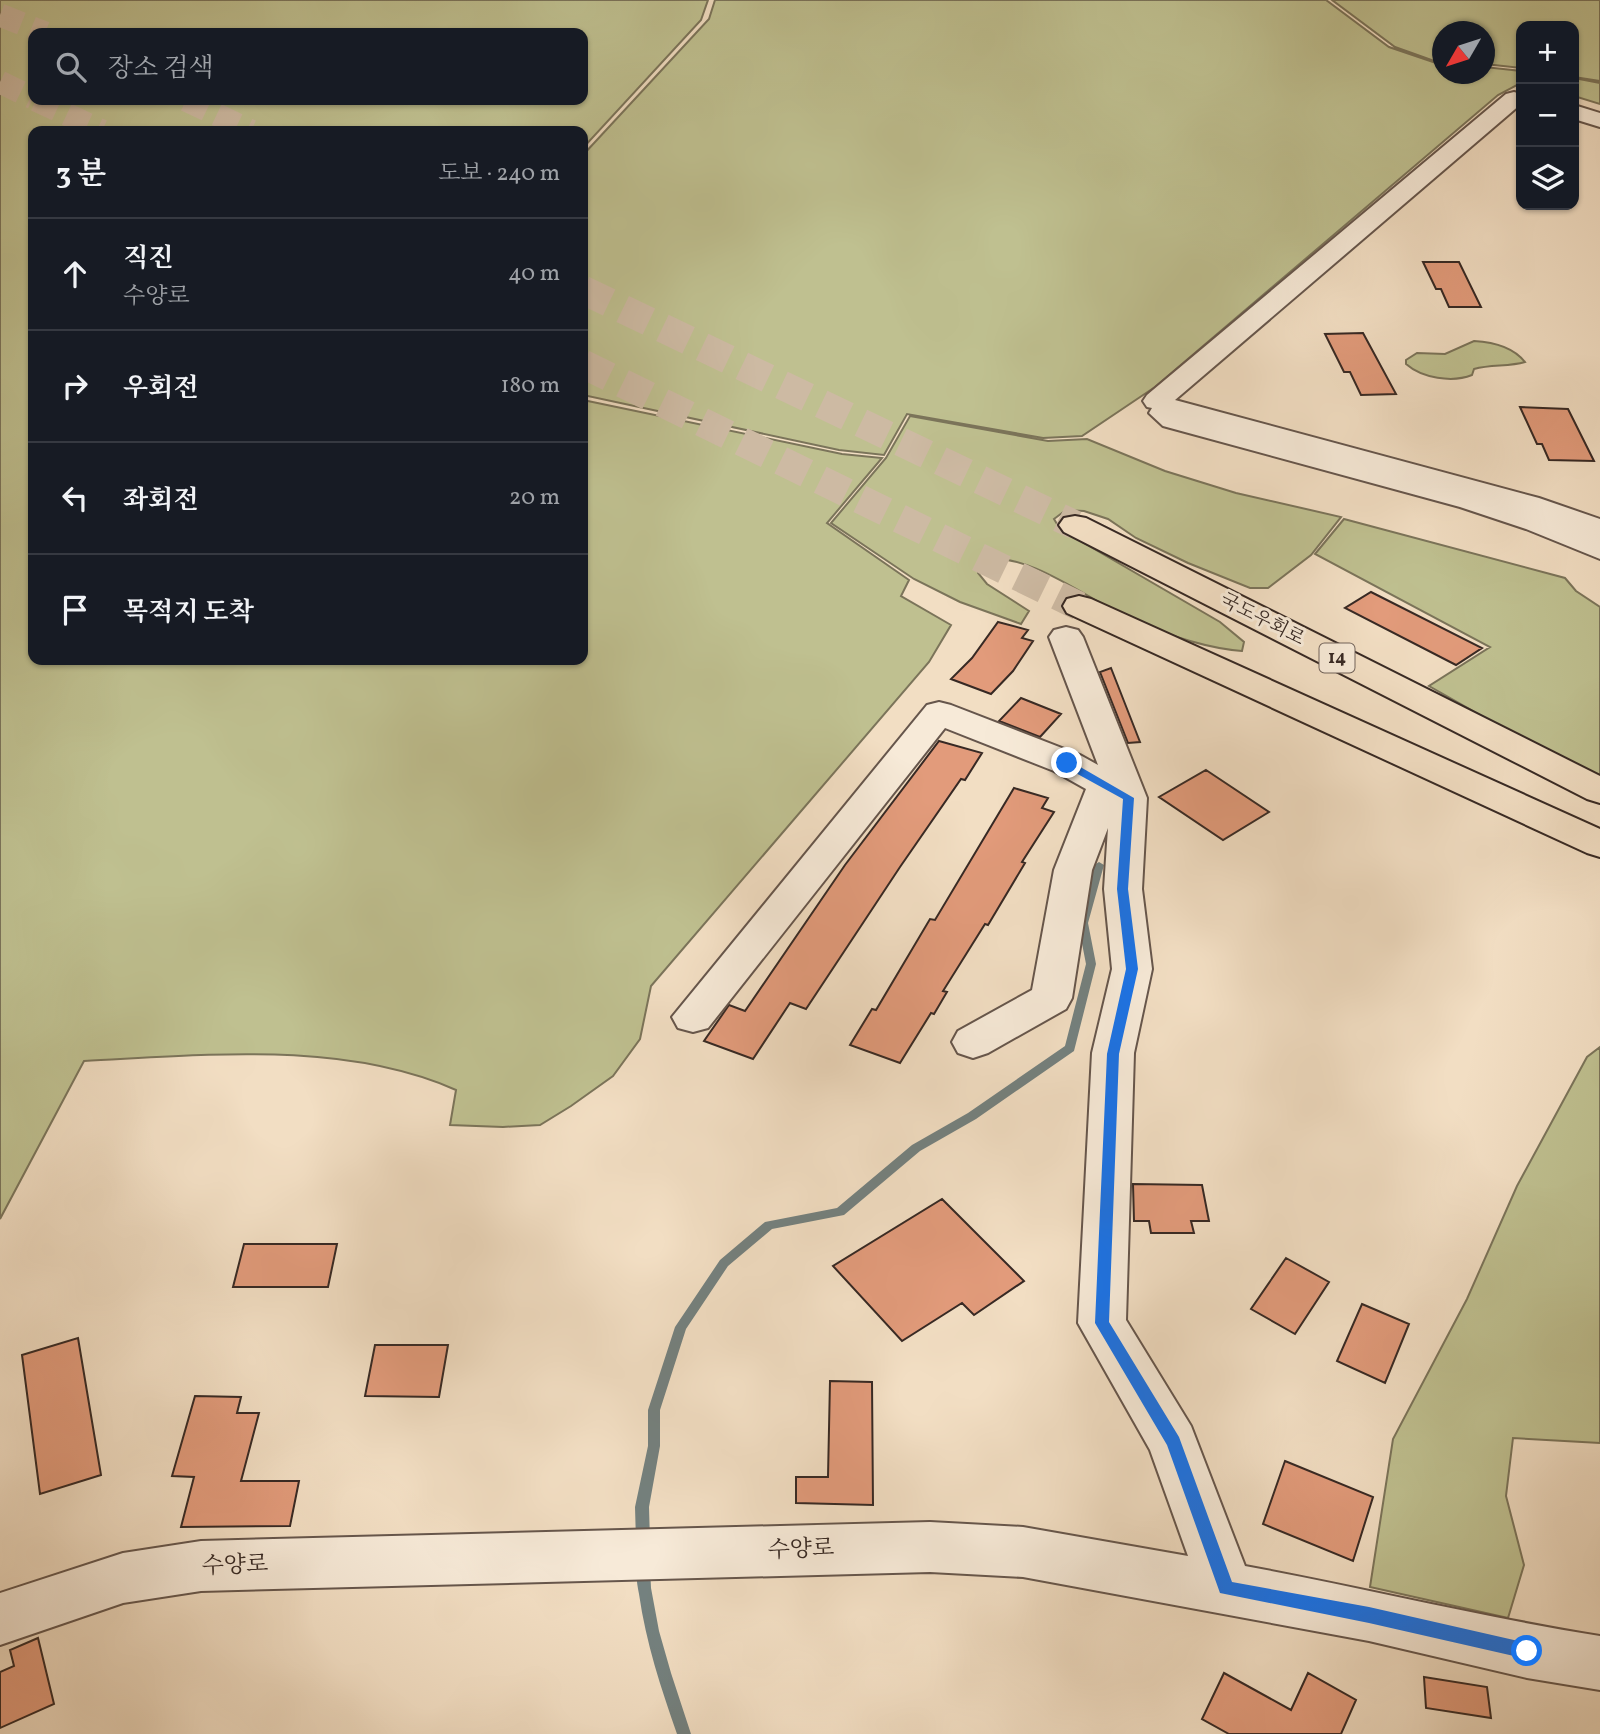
<!DOCTYPE html>
<html lang="ko">
<head>
<meta charset="utf-8">
<style>
	body { margin:0; font-family:Vollkorn,"Noto Serif KR",serif; background:#242831; color:#f1f3f6 }
	.controls { position:absolute; right:21px; top:21px; display:grid; overflow:hidden; border-radius:14px; box-shadow:0 2px 5px #0004 }
	.controls button { width:63px; height:63px; display:grid; place-items:center; padding:0; border:0; border-bottom:2px solid #363941; background:#171b24; color:#f1f3f6; font:35px sans-serif }
	.compass { position:absolute; left:1432px; top:21px; width:63px; height:63px; border-radius:50%; background:#171b24; box-shadow:0 2px 5px #0004; rotate:231deg }
	.stop { position:absolute; width:21px; height:21px; margin:-16px; border:5px solid #1a73e8; border-radius:50%; background:#fff }
	.stop.end { background:#1a73e8; border-color:#fff; box-shadow:0 2px 7px #0008 }
	.list { margin:0; padding:0; list-style:none }
	h2 { display:flex; justify-content:space-between; align-items:center; height:91px; margin:0; padding:0 28px; font-size:30px }
	h2 small { font-size:23px; font-weight:400; color:#9ea1a6 }
	.list li { display:grid; grid-template-columns:46px 1fr auto; gap:21px; align-items:center; box-sizing:border-box; height:112px; padding:0 28px; border-top:2px solid #363941 }
	.list b { display:block; font-size:26px; white-space:nowrap }
	.list p { margin:0; font-size:23px; white-space:nowrap; color:#9ea1a6 }
	.list em { font-size:23px; font-style:normal; color:#9ea1a6 }
	.icon { flex:none; width:38px; height:38px; fill:none; stroke:currentColor; stroke-width:2; stroke-linecap:round; stroke-linejoin:round }
	.map { position:relative; flex:none; width:1600px; height:1734px; overflow:hidden }
	.search { position:absolute; background:#171b24; box-shadow:0 2px 5px #0004; left:28px; top:28px; width:560px; height:77px; display:flex; align-items:center; gap:18px; box-sizing:border-box; padding:0 24px; border-radius:14px; color:#9ea1a6; font-size:26px }
	.panel { position:absolute; background:#171b24; box-shadow:0 2px 5px #0004; left:28px; top:126px; width:560px; height:539px; border-radius:14px }
	.map>svg:first-child { display:block }
</style>
</head>
<body>
<div class="map">
<svg width="1600" height="1734" viewBox="0 0 1600 1734">
	<rect width="100%" height="100%" fill="#f2dec3"/>
	<filter id="stains"><feTurbulence type="fractalNoise" baseFrequency=".00286" numOctaves="4"/><feColorMatrix values="0 0 0 0 .2 0 0 0 0 .09 0 0 0 0 .02 0 0 0 .5 -.17"/></filter>
	<radialGradient id="worn" r=".72"><stop offset=".6" stop-color="#630" stop-opacity="0"/><stop offset="1" stop-color="#630" stop-opacity=".3"/></radialGradient>
	<path fill="#bfc090" stroke="#7b745a" stroke-width="2" fill-rule="evenodd" d="M0 0H708L701 20 583 148V131H33V660H583V400L842 454 882 458 827 523 909 580 901 596 951 625 929 662 651 986 640 1039 613 1076 571 1106 540 1125 503 1127 450 1125 456 1090C343 1040 204 1055 84 1061L0 1219ZM33 33H583V100H33Z
		M715 0H1326L1389 47 1442 65V74H1484L1485 67 1521 71V83L1498 95 1155 387 1082 436 1043 438 907 414 884 455 839 450 583 395V155L709 19Z
		M1332 0H1600V81L1574 77V26H1521V68L1485 64 1484 32H1442V62H1437L1395 47Z
		M1574 78 1600 83V104L1574 96Z
		M1474 341C1493 342 1513 347 1525 362 1508 367 1492 364 1474 369L1472 375C1452 383 1422 378 1406 364V360L1417 353 1445 354Z
		M910 416 1048 441 1087 439 1165 471 1236 493 1341 517 1311 555 1268 588H1250L1188 563 1136 538 1108 519 1084 511 1066 510 1054 519 1060 529 1220 622 1244 642 1242 651C1204 648 1167 635 1132 620 1087 599 1029 551 979 559L978 573 987 584 1029 611 1021 624 960 602 914 579 831 523 886 458Z
		M1344 519 1565 578 1576 591 1600 607V776L1519 737 1429 686 1490 647 1315 554Z
		M1600 1047V1443L1513 1438 1506 1496 1524 1565 1508 1618 1370 1587 1393 1439 1467 1299 1517 1186 1587 1057Z"/>
	<g fill="none" stroke-linecap="round" stroke-linejoin="round">
		<path fill="#74817f" fill-rule="evenodd" d="M1099 862 1104 865 1088 923 1096 964 1074 1051 976 1119 920 1151 844 1215 772 1229 728 1266 686 1329 660 1410V1446L649 1507 650 1541 648 1545 643 1547 638 1545 636 1541 635 1507 648 1446V1410L675 1327 720 1260 765 1222 837 1208 912 1145 968 1113 1065 1046 1086 964 1078 923 1094 865Z
			M643 1560 648 1562 650 1566 651 1588 659 1631 671 1673 691 1734H677C661 1688 646 1643 639 1594 637 1584 635 1571 638 1562Z"/>
	</g>
	<path fill="#e29b7b" stroke="#372924" stroke-width="2" d="M1423 262H1459L1481 307H1449L1441 289H1436Z
		M1363 333 1396 394 1361 395 1350 372H1344L1325 334Z
		M1520 407 1568 409 1594 461 1549 460 1542 444H1537Z
		M1371 592 1482 648 1456 665 1345 608Z
		M998 622 1028 630 1022 638 1033 641 1013 671 991 694 951 679 972 658Z
		M1111 668 1140 742 1128 743 1100 672Z
		M1021 698 1061 714 1040 737 999 721Z
		M939 741 982 753 965 780 961 779 900 867 806 1009 790 1003 753 1059 704 1041 729 1005 745 1011 845 865Z
		M1206 770 1269 812 1223 840 1159 797Z
		M1014 788 1048 798 1042 808 1054 812 1022 862 1025 863 988 925 985 924 943 991 947 992 934 1014 931 1013 900 1063 850 1045 872 1009 876 1010 930 919 935 920Z
		M1133 1184 1202 1185 1209 1221H1191L1194 1233H1151L1149 1221H1134Z
		M942 1199 1024 1281 974 1315 962 1303 902 1341 833 1266Z
		M244 1244H337L328 1287H233Z
		M1286 1258 1329 1282 1295 1334 1251 1309Z
		M1362 1304 1409 1324 1385 1383 1337 1361Z
		M78 1338 101 1475 40 1494 22 1355Z
		M375 1345H448L439 1397 365 1396Z
		M830 1381 872 1382 873 1505 796 1503V1477H828Z
		M195 1396 241 1397 237 1413H259L241 1481H299L290 1526 181 1527 194 1477 172 1476Z
		M1285 1461 1373 1497 1353 1561 1263 1524Z
		M38 1638 54 1704 0 1728V1672L14 1666 10 1650Z
		M1224 1673 1291 1710 1308 1673 1356 1700 1341 1734H1229L1202 1719Z
		M1424 1677 1487 1687 1491 1718 1426 1708Z"/>
	<g fill="none" stroke-linecap="round" stroke-linejoin="round">
		<path stroke="#cdbaa3" stroke-width="23" stroke-dasharray="23 11" stroke-linecap="butt" d="M0 15 45 33
			M0 82 33 98
			M36 100 102 131
			M186 100 251 131"/>
		<path stroke="#cdbaa3" stroke-width="29" stroke-dasharray="29 15" stroke-linecap="butt" d="M583 290 1075 525
			M583 364 1079 606"/>
		<defs>
			<path id="minor" d="M1514 92 1521 94V104L1175 400 1539 498 1600 519V559L1526 529 1460 507 1163 426 1149 413 1152 408 1147 407 1143 401 1147 395 1506 94Z
				M1574 105 1600 113V127L1574 119Z
				M1066 627 1078 630 1083 637 1147 798 1142 889 1152 969 1134 1053 1126 1320 1191 1426 1245 1566C1364 1588 1481 1617 1600 1636V1690L1527 1678 1369 1641 1023 1577 930 1572 201 1591 123 1603 0 1645V1593L123 1553 201 1541 930 1522 1023 1527 1188 1556 1150 1450 1078 1323 1092 1053 1112 969 1104 889 1108 828 1092 870 1072 998 1066 1009 988 1053 973 1058 958 1053 952 1042 958 1031 1032 990 1054 870 1086 789 1054 771 945 728 708 1028 693 1032 678 1028 672 1017 927 705 939 702 951 705 1080 755 1098 765 1049 637 1054 630Z"/>
			<path id="highway" d="M1075 516 1086 518 1600 776V803L1587 799 1064 532 1059 525 1064 518Z
				M1079 596 1091 599 1600 829V857L1587 853 1067 613 1063 606 1067 599Z"/>
		</defs>
		<use href="#minor" stroke="#66564c" stroke-width="4"/>
		<use href="#highway" stroke="#372924" stroke-width="4"/>
		<use href="#minor" fill="#f7ead8" fill-rule="evenodd"/>
		<use href="#highway" fill="#f2dec3" fill-rule="evenodd"/>
	</g>
	<path fill="#1a73e8" d="M1063 761H1070L1134 798 1128 889 1138 969 1119 1054 1109 1322 1179 1437 1232 1582 1369 1607 1527 1643 1533 1645 1535 1651 1533 1657 1527 1659 1369 1623 1220 1593 1167 1445 1095 1323 1107 1054 1126 969 1117 889 1123 799 1063 766Z"/>
	<g text-anchor="middle" dominant-baseline="central" stroke-width="6" stroke-linejoin="round" paint-order="stroke">
		<rect fill="#f7ead8" stroke="#71635a" stroke-width="2" x="1319.5" y="643.5" width="35" height="29" rx="5"/>
		<g font-size="18" font-weight="bold" fill="#372924">
			<text x="1337" y="658">14</text>
		</g>
		<g font-size="19" fill="#372924" stroke="#f7ead8">
			<text transform="translate(1262 620) rotate(27)">국도우회로</text>
		</g>
		<g font-size="23" fill="#372924" stroke="#f7ead8">
			<text transform="translate(801 1550) rotate(-2)">수양로</text>
			<text transform="translate(235 1566) rotate(-2)">수양로</text>
		</g>
	</g>
	<rect width="100%" height="100%" filter="url(#stains)"/>
	<rect width="100%" height="100%" fill="url(#worn)"/>
</svg>
<div class="controls">
<button>+</button>
<button>−</button>
<button><svg class="icon" aria-label="layers" viewBox="0 0 24 24"><path d="M12 4l9 5-9 5-9-5zM3 14l9 5 9-5"/></svg></button>
</div>
<svg class="compass" viewBox="-18 -18 36 36"><path d="M0-13l5 13h-10z" fill="#e53935"/><path d="M0 13l5-13h-10z" fill="#9ea1a6"/></svg>
<div class="stop" style="left:1527px;top:1651px"></div>
<div class="stop end" style="left:1067px;top:763px"></div>
<div class="search"><svg class="icon" aria-label="search" viewBox="0 0 24 24"><circle cx="10" cy="10" r="6"/><path d="M15 15l6 6"/></svg>장소 검색</div>
<section class="panel">
<h2>3 분<small>도보 · 240 m</small></h2>
<ul class="list">
<li><svg class="icon" aria-label="ahead" viewBox="0 0 24 24"><path d="M12 20V5M6 11l6-6 6 6"/></svg><div><b>직진</b><p>수양로</p></div><em>40 m</em></li>
<li><svg class="icon" aria-label="right" viewBox="0 0 24 24"><path d="M7 20v-9h11M14 6l5 5-5 5"/></svg><div><b>우회전</b></div><em>180 m</em></li>
<li><svg class="icon" aria-label="left" viewBox="0 0 24 24"><path d="M17 20v-9H6M10 6l-5 5 5 5"/></svg><div><b>좌회전</b></div><em>20 m</em></li>
<li><svg class="icon" aria-label="arrive" viewBox="0 0 24 24"><path d="M6 21V4h12l-3 4 3 4H6"/></svg><div><b>목적지 도착</b></div></li>
</ul>
</section>
</div>
</body>
</html>
